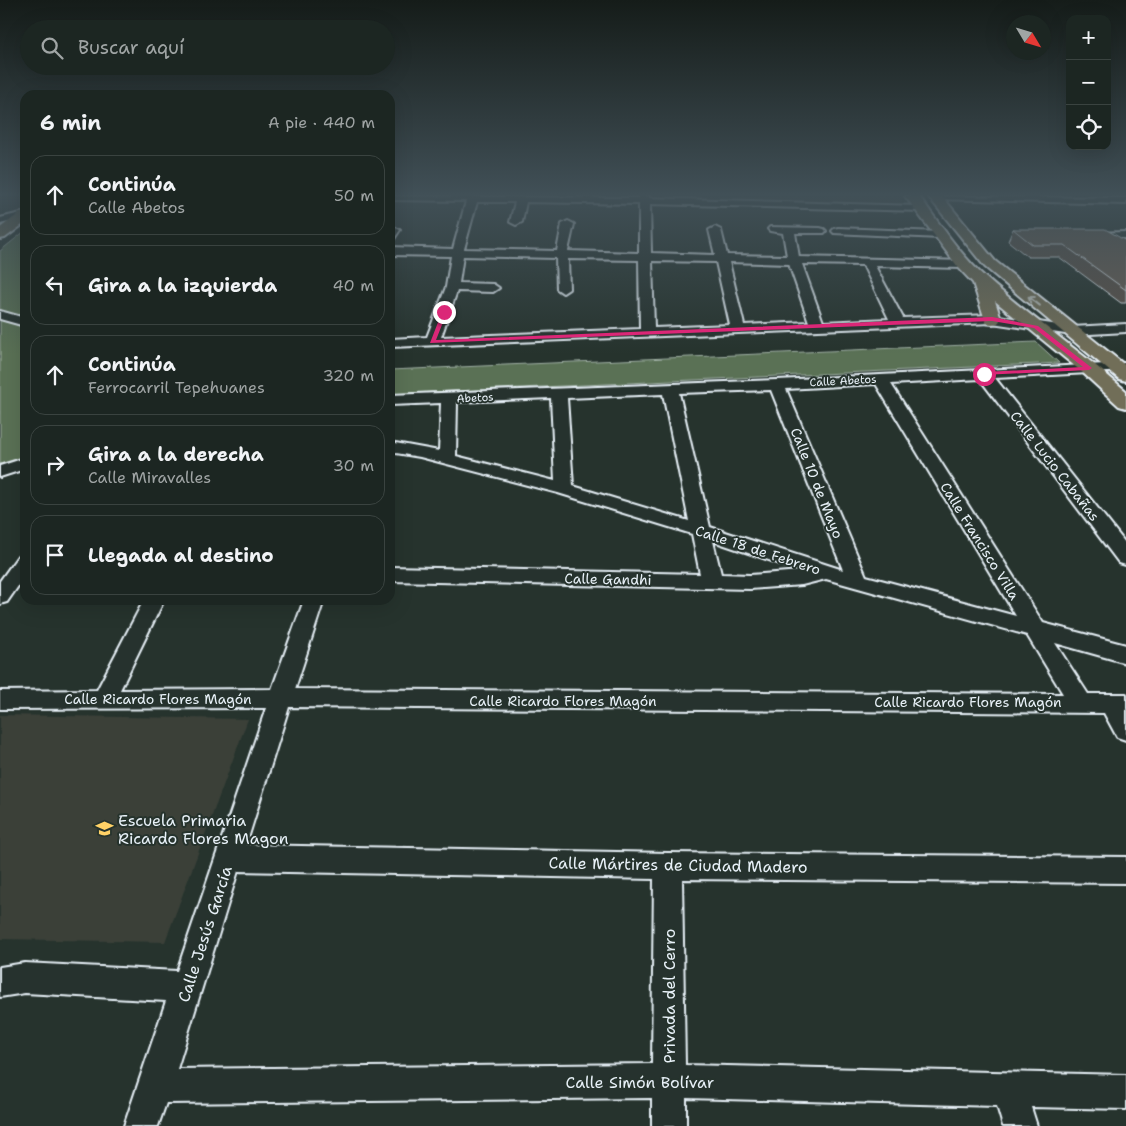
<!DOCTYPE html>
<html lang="es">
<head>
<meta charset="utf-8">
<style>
	body { margin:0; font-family:"Shantell Sans",sans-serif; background:#29322f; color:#f1f3f6 }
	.controls { position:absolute; right:15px; top:15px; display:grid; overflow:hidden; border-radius:10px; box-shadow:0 5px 20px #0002 }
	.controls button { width:45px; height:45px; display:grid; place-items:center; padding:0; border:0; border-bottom:1px solid #3a4340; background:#1c2622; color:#f1f3f6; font:25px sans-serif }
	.compass { position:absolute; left:1006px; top:15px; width:45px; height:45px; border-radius:50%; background:#1c2622; box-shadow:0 5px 20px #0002; rotate:128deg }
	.stop { position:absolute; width:15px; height:15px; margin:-11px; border:4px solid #db2777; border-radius:50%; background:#fff }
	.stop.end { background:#db2777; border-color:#fff; box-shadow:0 1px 5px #0008 }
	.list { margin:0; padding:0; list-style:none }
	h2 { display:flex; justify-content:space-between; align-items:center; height:65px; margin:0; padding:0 20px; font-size:21px }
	h2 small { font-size:16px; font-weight:400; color:#a0a5a5 }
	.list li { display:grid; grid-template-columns:32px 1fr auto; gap:15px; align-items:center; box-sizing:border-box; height:80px; margin:0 10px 10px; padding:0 10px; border:1px solid #3a4340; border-radius:15px }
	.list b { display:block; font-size:19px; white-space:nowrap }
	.list p { margin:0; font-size:16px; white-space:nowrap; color:#a0a5a5 }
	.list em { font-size:16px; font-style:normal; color:#a0a5a5 }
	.icon { flex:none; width:28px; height:28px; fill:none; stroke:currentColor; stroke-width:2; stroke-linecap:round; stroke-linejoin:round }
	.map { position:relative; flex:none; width:1126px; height:1126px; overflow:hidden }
	.search { position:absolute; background:#1c2622; box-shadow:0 5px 20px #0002; left:20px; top:20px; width:375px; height:55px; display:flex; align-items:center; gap:12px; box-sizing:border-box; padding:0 18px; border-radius:28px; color:#a0a5a5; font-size:19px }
	.panel { position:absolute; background:#1c2622; box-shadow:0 5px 20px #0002; left:20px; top:90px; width:375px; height:515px; border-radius:15px }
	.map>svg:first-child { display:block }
</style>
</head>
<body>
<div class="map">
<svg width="1126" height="1126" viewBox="0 0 1126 1126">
	<rect width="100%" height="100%" fill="#26332d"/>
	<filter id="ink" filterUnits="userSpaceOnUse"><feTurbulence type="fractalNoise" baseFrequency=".02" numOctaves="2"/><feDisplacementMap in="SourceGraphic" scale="10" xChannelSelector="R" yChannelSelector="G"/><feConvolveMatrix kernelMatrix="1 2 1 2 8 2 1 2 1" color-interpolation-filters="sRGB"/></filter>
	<g filter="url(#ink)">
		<path fill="#3a4039" d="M656 196H899L903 203 656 199Z
			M0 715 248 719 165 942 0 939Z"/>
		<path fill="#5a7155" stroke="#a1b1a6" d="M25 231V456L0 464V251Z
			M1036 342 1059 363 390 394V370Z"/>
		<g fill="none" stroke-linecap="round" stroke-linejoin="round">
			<defs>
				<path id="minor" d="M390 196 639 198V196H649V198L920 206 924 207 925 209 924 211 650 204 651 253 715 255 709 230 715 227 721 230 727 255 787 256 783 233 770 231 768 229 770 227 820 228 824 229 826 231 824 233H795L799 257 967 261 969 264 967 267 963 268 875 266 903 318 992 315 1072 327 1126 324V332L1072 335 992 323 390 347V339L427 337 446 287 451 256 390 255V247L453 249 466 201 390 200ZM477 202H515L510 222 516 225 522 222 526 202 639 204V253L568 251 574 224 568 221 562 224 557 251 464 249ZM463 256 556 258 557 289 563 293 569 289 568 259 639 260 640 329 441 337 457 291 493 292 499 288 493 284 459 283ZM652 261 716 262 730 325 654 328ZM729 262 789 264 809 322 744 325ZM802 264 863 265 889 319 823 322Z
					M930 196 1126 198V204L935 199Z
					M25 212V218L0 224V218Z
					M394 227 400 230 394 239 390 240V228Z
					M838 228 940 232 946 235 940 238 834 233 832 231 834 229Z
					M1126 232V238L1091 239 1085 236 1091 233Z
					M0 311 25 318V326L0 319Z
					M1126 363V371L995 378 1126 544V565L1119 563 980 379 891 384 1043 623 1126 645V663L1055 643 1088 694H1126V740L1117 737 1104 713 289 707 246 845 668 853 1126 857V883L682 879 685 1065 1126 1075V1109L1031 1107 1037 1126H1003L997 1106 686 1098V1126H652V1098L166 1103 158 1126H124L166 1001 25 993 0 997V967L25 963 177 971 266 708 0 709V691L97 690 144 600H164L120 690 272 689 304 600H324L295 689 1063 694 1027 635 826 579 802 585 750 589 390 581V567L700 574 692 534 558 493 420 457 390 452V442L439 451 441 403 390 405V395L777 380ZM876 384 1016 616 866 576 786 389ZM771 390 843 570 710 527 679 393ZM663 394 689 521 573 486 567 398ZM551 398 555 481 456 456 457 402ZM713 541 801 571 750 575 721 574ZM238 871 654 879 652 1064 177 1069Z
					M25 458V469L0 477V466Z
					M25 554V576L7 602 0 604V581L18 556Z"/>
				<path id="major" d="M905 196H919C940 224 960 255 986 278 1031 318 1081 351 1126 391V408L1119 406 1082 372 995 301 1001 319 998 323 992 324 986 323 973 283 958 267Z
					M928 196H942L995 261 1126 366V381L1119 379 985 267Z
					M25 212V223L5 238 0 239V228L20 213Z"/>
			</defs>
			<use href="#minor" stroke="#e8f1f8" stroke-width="4"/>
			<use href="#major" stroke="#e8f1f8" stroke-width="4"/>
			<use href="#minor" fill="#26332d" fill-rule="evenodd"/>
			<use href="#major" fill="#716e59" fill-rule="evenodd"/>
		</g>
		<path fill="#5a5148" stroke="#e8f1f8" d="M1013 229 1126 241V303H1121L1059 257H1028L1008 241Z"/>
		<path fill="#695e54" stroke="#e8f1f8" d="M1013 229H1105L1126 241V290L1064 245H1033Z"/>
		<defs><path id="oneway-shaft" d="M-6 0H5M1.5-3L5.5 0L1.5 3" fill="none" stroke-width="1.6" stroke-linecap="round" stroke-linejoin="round" transform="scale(1.25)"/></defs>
		<use stroke="#b8bdb8" href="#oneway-shaft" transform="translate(1034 301) rotate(-142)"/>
	</g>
	<linearGradient id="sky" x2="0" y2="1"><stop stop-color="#151c19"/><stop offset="0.55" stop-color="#415057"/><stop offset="1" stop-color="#415057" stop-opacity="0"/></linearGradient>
	<rect width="1126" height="354" fill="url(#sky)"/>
	<path fill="#db2777" d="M444 310 447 312 436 340 992 317 1038 326 1092 368 1089 370 982 375 984 372 1083 367 1034 328 992 321 430 343 442 312Z"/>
	<defs>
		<symbol id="school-bare" viewBox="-9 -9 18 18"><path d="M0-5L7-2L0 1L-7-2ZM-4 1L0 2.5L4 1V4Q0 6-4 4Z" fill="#ffd166" stroke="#26332d" stroke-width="2.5" paint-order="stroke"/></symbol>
	</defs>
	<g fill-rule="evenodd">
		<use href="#school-bare" x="92" y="816" width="25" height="25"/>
	</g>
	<g text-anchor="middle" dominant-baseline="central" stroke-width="4" stroke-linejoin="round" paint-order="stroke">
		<g font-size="11" fill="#e8f1f8" stroke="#26332d">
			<text transform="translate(843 381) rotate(-3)">Calle Abetos</text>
			<text transform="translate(475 398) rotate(-3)">Abetos</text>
		</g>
		<g font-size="14" fill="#e8f1f8" stroke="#26332d">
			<text transform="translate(1055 466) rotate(52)">Calle Lucio Cabañas</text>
			<text transform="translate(817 483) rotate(68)">Calle 10 de Mayo</text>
			<text transform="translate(980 541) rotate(58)">Calle Francisco Villa</text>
			<text transform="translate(758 550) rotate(18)">Calle 18 de Febrero</text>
			<text transform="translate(608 579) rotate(1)">Calle Gandhi</text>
			<text x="158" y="699">Calle Ricardo Flores Magón</text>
			<text x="563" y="701">Calle Ricardo Flores Magón</text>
			<text x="968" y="702">Calle Ricardo Flores Magón</text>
		</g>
		<g font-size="16" fill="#e8f1f8" stroke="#26332d" text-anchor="start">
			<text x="118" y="820">Escuela Primaria<tspan x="118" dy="18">Ricardo Flores Magon</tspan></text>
		</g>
		<g font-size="16" fill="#e8f1f8" stroke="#26332d">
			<text transform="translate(678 865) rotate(1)">Calle Mártires de Ciudad Madero</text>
			<text transform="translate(205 934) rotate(-72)">Calle Jesús García</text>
			<text transform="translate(669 996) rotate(-90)">Privada del Cerro</text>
			<text x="640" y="1082">Calle Simón Bolívar</text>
		</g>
	</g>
</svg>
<div class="controls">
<button>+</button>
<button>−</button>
<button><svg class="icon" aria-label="locate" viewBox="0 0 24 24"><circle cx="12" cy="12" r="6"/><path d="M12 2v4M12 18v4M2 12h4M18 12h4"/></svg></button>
</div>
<svg class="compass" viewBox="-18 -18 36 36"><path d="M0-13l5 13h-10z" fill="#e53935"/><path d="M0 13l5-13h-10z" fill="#a0a5a5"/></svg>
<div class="stop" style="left:984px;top:374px"></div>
<div class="stop end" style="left:444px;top:312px"></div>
<div class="search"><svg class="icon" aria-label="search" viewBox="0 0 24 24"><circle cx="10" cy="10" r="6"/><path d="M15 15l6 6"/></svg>Buscar aquí</div>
<section class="panel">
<h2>6 min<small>A pie · 440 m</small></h2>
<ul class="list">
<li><svg class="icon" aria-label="ahead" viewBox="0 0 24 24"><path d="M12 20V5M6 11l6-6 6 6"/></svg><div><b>Continúa</b><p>Calle Abetos</p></div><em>50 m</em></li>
<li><svg class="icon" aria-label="left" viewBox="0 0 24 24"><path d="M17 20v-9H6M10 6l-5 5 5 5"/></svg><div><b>Gira a la izquierda</b></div><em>40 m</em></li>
<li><svg class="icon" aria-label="ahead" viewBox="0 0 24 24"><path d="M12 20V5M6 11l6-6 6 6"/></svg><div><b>Continúa</b><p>Ferrocarril Tepehuanes</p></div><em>320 m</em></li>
<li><svg class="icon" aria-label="right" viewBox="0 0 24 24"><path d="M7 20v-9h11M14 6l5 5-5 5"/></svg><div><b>Gira a la derecha</b><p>Calle Miravalles</p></div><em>30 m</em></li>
<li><svg class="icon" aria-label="arrive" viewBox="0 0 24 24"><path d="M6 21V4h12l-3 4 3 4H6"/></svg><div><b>Llegada al destino</b></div></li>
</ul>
</section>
</div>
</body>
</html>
